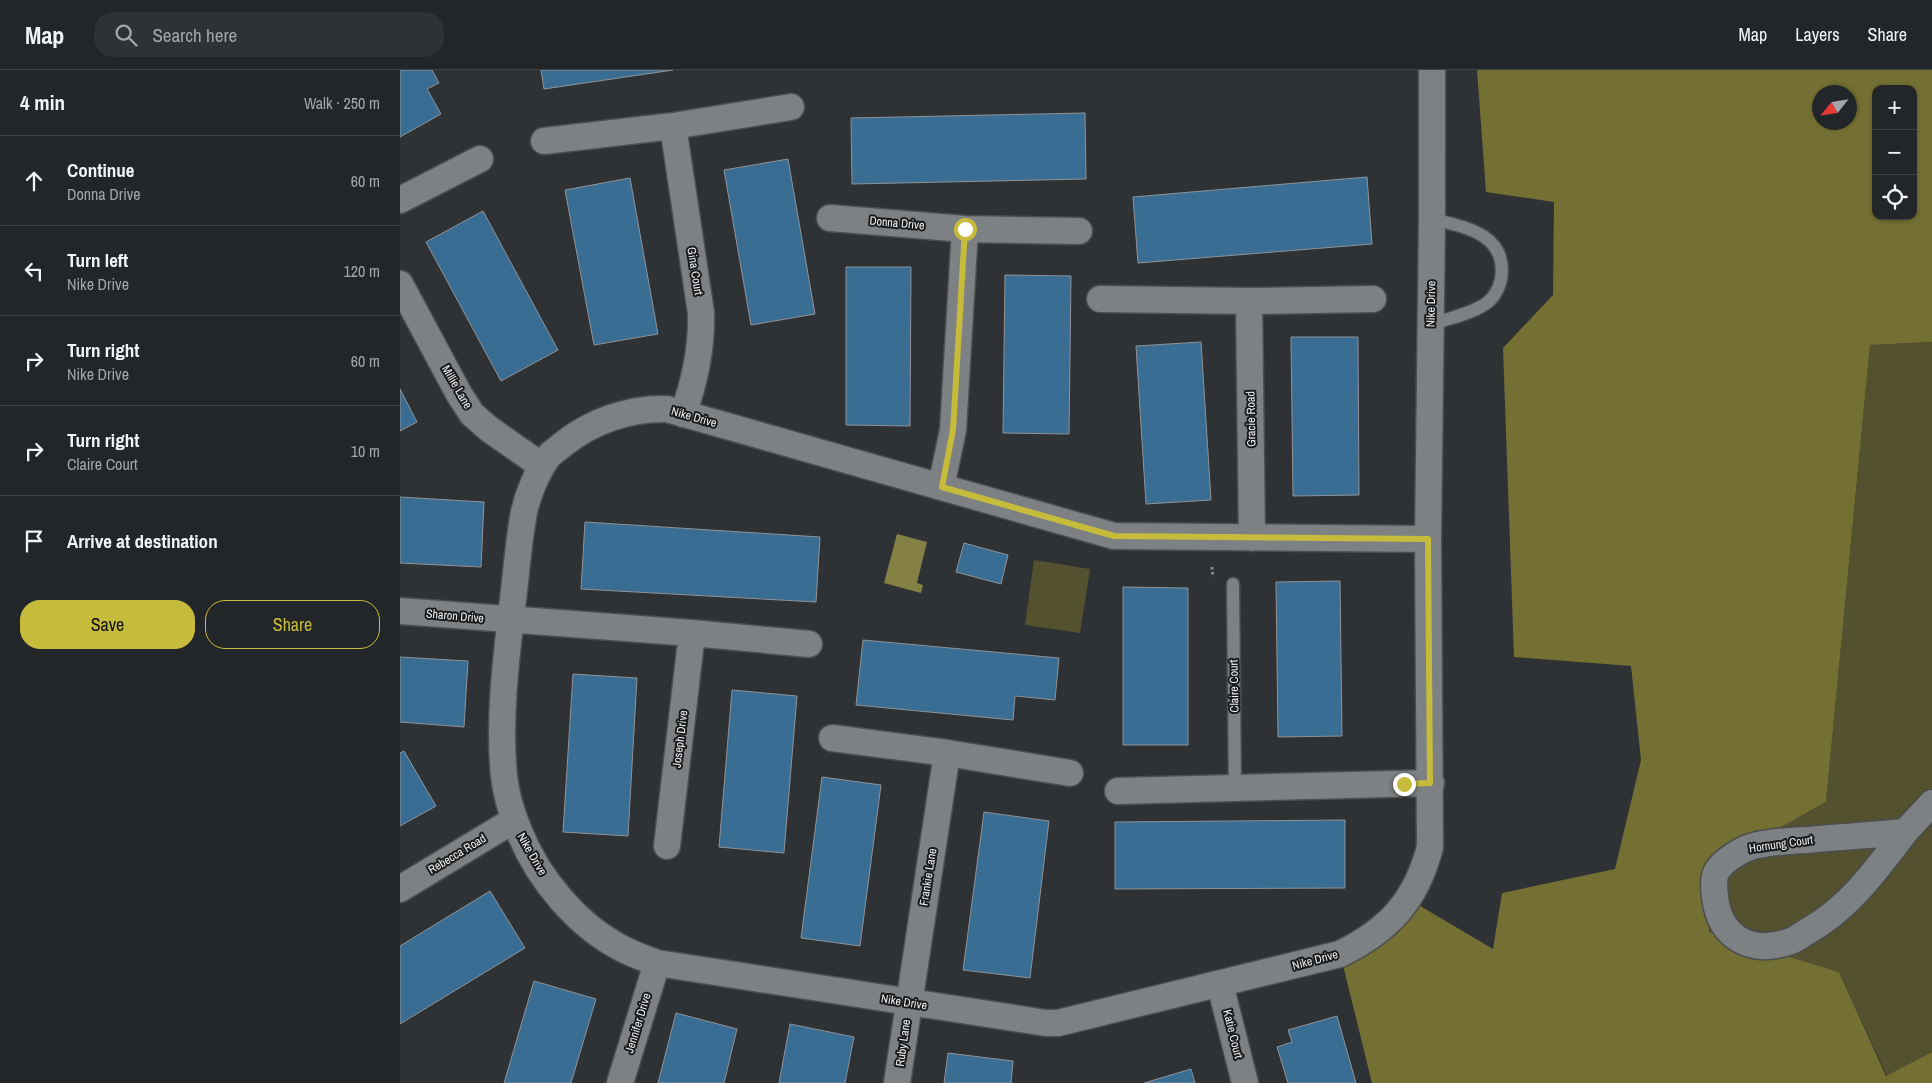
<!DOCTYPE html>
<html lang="en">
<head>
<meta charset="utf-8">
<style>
	body { margin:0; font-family:"Archivo Narrow",sans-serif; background:#2f3234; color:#f1f3f6 }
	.controls { position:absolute; right:15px; top:15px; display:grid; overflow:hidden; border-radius:10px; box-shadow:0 1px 4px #0004 }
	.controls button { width:45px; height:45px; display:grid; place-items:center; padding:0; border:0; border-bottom:1px solid #404345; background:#232628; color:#f1f3f6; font:25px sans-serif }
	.compass { position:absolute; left:1412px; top:15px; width:45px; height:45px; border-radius:50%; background:#232628; box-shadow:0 1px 4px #0004; rotate:240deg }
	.stop { position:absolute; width:15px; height:15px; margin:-11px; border:4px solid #c7bb3c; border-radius:50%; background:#fff }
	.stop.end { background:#c7bb3c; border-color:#fff; box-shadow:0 1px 5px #0008 }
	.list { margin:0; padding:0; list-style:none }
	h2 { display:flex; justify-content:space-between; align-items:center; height:65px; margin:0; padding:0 20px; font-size:21px }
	h2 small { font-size:16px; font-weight:400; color:#a3a5a8 }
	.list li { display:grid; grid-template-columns:32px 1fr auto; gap:15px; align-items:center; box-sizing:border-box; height:90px; padding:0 20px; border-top:1px solid #404345 }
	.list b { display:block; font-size:19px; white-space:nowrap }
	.list p { margin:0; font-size:16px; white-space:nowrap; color:#a3a5a8 }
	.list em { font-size:16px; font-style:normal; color:#a3a5a8 }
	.actions { display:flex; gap:10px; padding:15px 20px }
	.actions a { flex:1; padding:11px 0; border:1px solid #c7bb3c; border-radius:20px; text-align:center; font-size:18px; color:#c7bb3c }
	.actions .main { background:#c7bb3c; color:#111 }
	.icon { flex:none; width:28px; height:28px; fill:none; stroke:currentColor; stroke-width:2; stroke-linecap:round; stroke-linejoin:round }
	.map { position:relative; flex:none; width:1532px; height:1013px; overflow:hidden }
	header { display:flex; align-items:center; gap:30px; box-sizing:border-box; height:70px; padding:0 25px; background:#232628; border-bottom:1px solid #404345 }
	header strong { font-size:24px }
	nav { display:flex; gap:28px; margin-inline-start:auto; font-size:18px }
	.search { width:350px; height:45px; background:#2f3234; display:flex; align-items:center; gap:12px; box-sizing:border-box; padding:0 18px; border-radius:20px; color:#a3a5a8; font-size:19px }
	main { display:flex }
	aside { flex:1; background:#232628 }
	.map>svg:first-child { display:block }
</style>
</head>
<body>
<header>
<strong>Map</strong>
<div class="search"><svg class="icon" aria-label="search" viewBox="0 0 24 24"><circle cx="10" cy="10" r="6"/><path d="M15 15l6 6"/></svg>Search here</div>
<nav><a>Map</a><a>Layers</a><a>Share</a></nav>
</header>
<main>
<aside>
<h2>4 min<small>Walk · 250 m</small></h2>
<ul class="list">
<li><svg class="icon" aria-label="ahead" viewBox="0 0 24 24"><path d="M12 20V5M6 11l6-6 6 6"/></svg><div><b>Continue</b><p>Donna Drive</p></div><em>60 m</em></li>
<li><svg class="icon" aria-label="left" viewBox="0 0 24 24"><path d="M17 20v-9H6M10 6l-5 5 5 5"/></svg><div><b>Turn left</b><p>Nike Drive</p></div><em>120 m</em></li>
<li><svg class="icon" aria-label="right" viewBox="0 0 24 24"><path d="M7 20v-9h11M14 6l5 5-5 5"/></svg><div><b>Turn right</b><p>Nike Drive</p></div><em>60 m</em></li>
<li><svg class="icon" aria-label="right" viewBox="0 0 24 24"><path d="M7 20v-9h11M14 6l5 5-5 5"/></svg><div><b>Turn right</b><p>Claire Court</p></div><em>10 m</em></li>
<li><svg class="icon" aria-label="arrive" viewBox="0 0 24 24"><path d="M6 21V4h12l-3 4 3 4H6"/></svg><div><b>Arrive at destination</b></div></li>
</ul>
<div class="actions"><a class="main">Save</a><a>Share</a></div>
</aside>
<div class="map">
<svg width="1532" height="1013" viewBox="0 0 1532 1013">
	<rect width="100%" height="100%" fill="#2f3235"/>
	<path fill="#54512f" d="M1532 272V982L1487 1006 1439 902 1309 862 1313 795 1426 732 1470 275Z
		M634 490 690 499 680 563 625 555Z"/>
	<path fill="#746f32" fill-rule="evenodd" d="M1077 0H1532V272L1470 275 1426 732 1313 795 1309 862 1439 902 1486 1006 1532 982V1013H972L939 879 1010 830 1093 879 1102 823 1215 799 1241 690 1231 596 1114 587 1103 278 1153 225 1154 132 1086 122ZM1476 19H1513V146H1476ZM1420 22H1450V52H1420Z"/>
	<path fill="#858043" d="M497 464 527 472 517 513 523 515 521 523 484 513Z"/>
	<path fill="#3a6d93" stroke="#909396" d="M0 0H32L39 13 27 19 41 44 0 67Z
		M141 0H273L144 19Z
		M685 43 686 109 452 114 451 48Z
		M388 89 415 244 351 255 324 100Z
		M967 107 972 174 738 193 733 127Z
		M230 108 258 264 194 275 165 120Z
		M83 141 158 280 101 311 26 172Z
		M446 197H511L510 356 446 355Z
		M605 205 671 206 669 364 603 363Z
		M891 267H958L959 425 893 426Z
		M801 272 811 430 746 434 736 276Z
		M0 319 17 352 0 361Z
		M0 427 84 432 81 497 0 493Z
		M185 452 420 467 416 532 181 519Z
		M564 473 608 485 601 514 556 502Z
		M940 511 942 666 878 667 876 512Z
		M723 517 788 518V675H723Z
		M463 570 659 588 655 630 615 626 613 650 456 635Z
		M0 587 68 591 64 657 0 652Z
		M173 604 237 608 228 766 163 762Z
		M332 620 397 626 384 783 319 777Z
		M4 681 36 736 0 756V683Z
		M422 707 481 715 460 876 401 868Z
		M584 742 649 751 630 908 563 900Z
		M945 750V818L715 819V752Z
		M90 821 125 878 0 954V876Z
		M134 911 196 929 171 1013H104Z
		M276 943 337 959 324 1013H258Z
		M937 946 956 1013H888L877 977 892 972 888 960Z
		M390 954 454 967 445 1013H379Z
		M548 983 613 991 611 1013H544Z
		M791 999 795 1013H744Z"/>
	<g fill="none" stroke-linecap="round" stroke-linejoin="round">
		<defs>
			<path id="lane" d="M1031 254C1047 249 1067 245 1082 236 1092 231 1099 220 1101 209 1108 164 1065 157 1032 149
				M833 514 835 718"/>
			<path id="street" d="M144 71 273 56
				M0 130 80 89
				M430 148 565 159
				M0 214 59 324 72 344 89 359 142 396
				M700 229 849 231
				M283 344C295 311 302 278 301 243L273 56 391 37
				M541 417 553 360 565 159 679 161
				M852 468 849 231 973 229
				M1028 469 714 466 267 339C229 338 192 351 162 375 158 379 152 382 148 387 137 402 128 424 124 442 119 468 117 495 114 521 107 582 98 645 104 706 106 724 112 744 119 761 138 809 178 857 225 880 235 885 246 889 257 893L646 953H658L940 884C989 860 1016 831 1030 777L1028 469 1032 149V0
				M0 541 292 563 409 574
				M432 668 547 683
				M718 721 1031 713
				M1505 762C1476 800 1450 837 1408 861 1402 864 1397 869 1391 871 1352 885 1320 869 1315 827 1314 820 1313 807 1317 801 1322 792 1334 785 1343 780 1357 772 1390 771 1407 770 1439 767 1472 765 1505 762Z
				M1505 762 1532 733
				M267 776 292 563
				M0 819 114 750
				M820 914 845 1013
				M220 1013 257 893
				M497 1013 547 683 670 703"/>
		</defs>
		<use href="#lane" stroke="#4b4d4f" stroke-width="15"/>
		<use href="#street" stroke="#4b4d4f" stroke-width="29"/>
		<path stroke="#8d8f92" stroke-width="3" stroke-dasharray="2.5 2.5" stroke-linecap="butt" d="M812 497 813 507"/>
		<use href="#lane" stroke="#7d8184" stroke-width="12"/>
		<use href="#street" stroke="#7d8184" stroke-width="26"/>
	</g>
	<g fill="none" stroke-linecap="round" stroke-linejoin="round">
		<path stroke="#c7bb3c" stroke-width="6" d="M565 159 553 360 542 417 714 466 1028 469 1030 713 1004 714"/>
	</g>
	<g text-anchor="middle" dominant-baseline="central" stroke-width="4" stroke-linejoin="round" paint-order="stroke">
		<g font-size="12" fill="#eeeff1" stroke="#191a1b">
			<text transform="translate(497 153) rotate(5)">Donna Drive</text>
			<text transform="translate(295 201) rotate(81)">Gina Court</text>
			<text transform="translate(1031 234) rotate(-89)">Nike Drive</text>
			<text transform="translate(57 317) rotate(60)">Millie Lane</text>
			<text transform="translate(294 347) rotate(16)">Nike Drive</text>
			<text transform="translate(851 349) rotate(-91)">Gracie Road</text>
			<text transform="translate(55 546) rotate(5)">Sharon Drive</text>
			<text transform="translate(834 616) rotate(-91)">Claire Court</text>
			<text transform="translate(280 669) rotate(-83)">Joseph Drive</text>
			<text transform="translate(1381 774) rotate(-8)">Hornung Court</text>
			<text transform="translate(57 784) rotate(-31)">Rebecca Road</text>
			<text transform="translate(132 784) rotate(60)">Nike Drive</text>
			<text transform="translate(528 807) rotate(-81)">Frankie Lane</text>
			<text transform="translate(915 890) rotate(-15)">Nike Drive</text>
			<text transform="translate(504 932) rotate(9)">Nike Drive</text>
			<text transform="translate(238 953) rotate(-73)">Jennifer Drive</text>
			<text transform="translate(833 964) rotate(76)">Katie Court</text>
			<text transform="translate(503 973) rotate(-82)">Ruby Lane</text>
		</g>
	</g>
</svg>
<div class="controls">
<button>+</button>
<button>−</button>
<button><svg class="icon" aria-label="locate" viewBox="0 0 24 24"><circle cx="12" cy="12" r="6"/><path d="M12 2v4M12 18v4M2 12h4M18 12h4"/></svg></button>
</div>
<svg class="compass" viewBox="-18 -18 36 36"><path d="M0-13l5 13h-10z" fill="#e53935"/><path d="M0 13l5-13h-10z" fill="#a3a5a8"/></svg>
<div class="stop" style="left:565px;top:159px"></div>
<div class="stop end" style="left:1004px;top:714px"></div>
</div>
</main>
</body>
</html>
